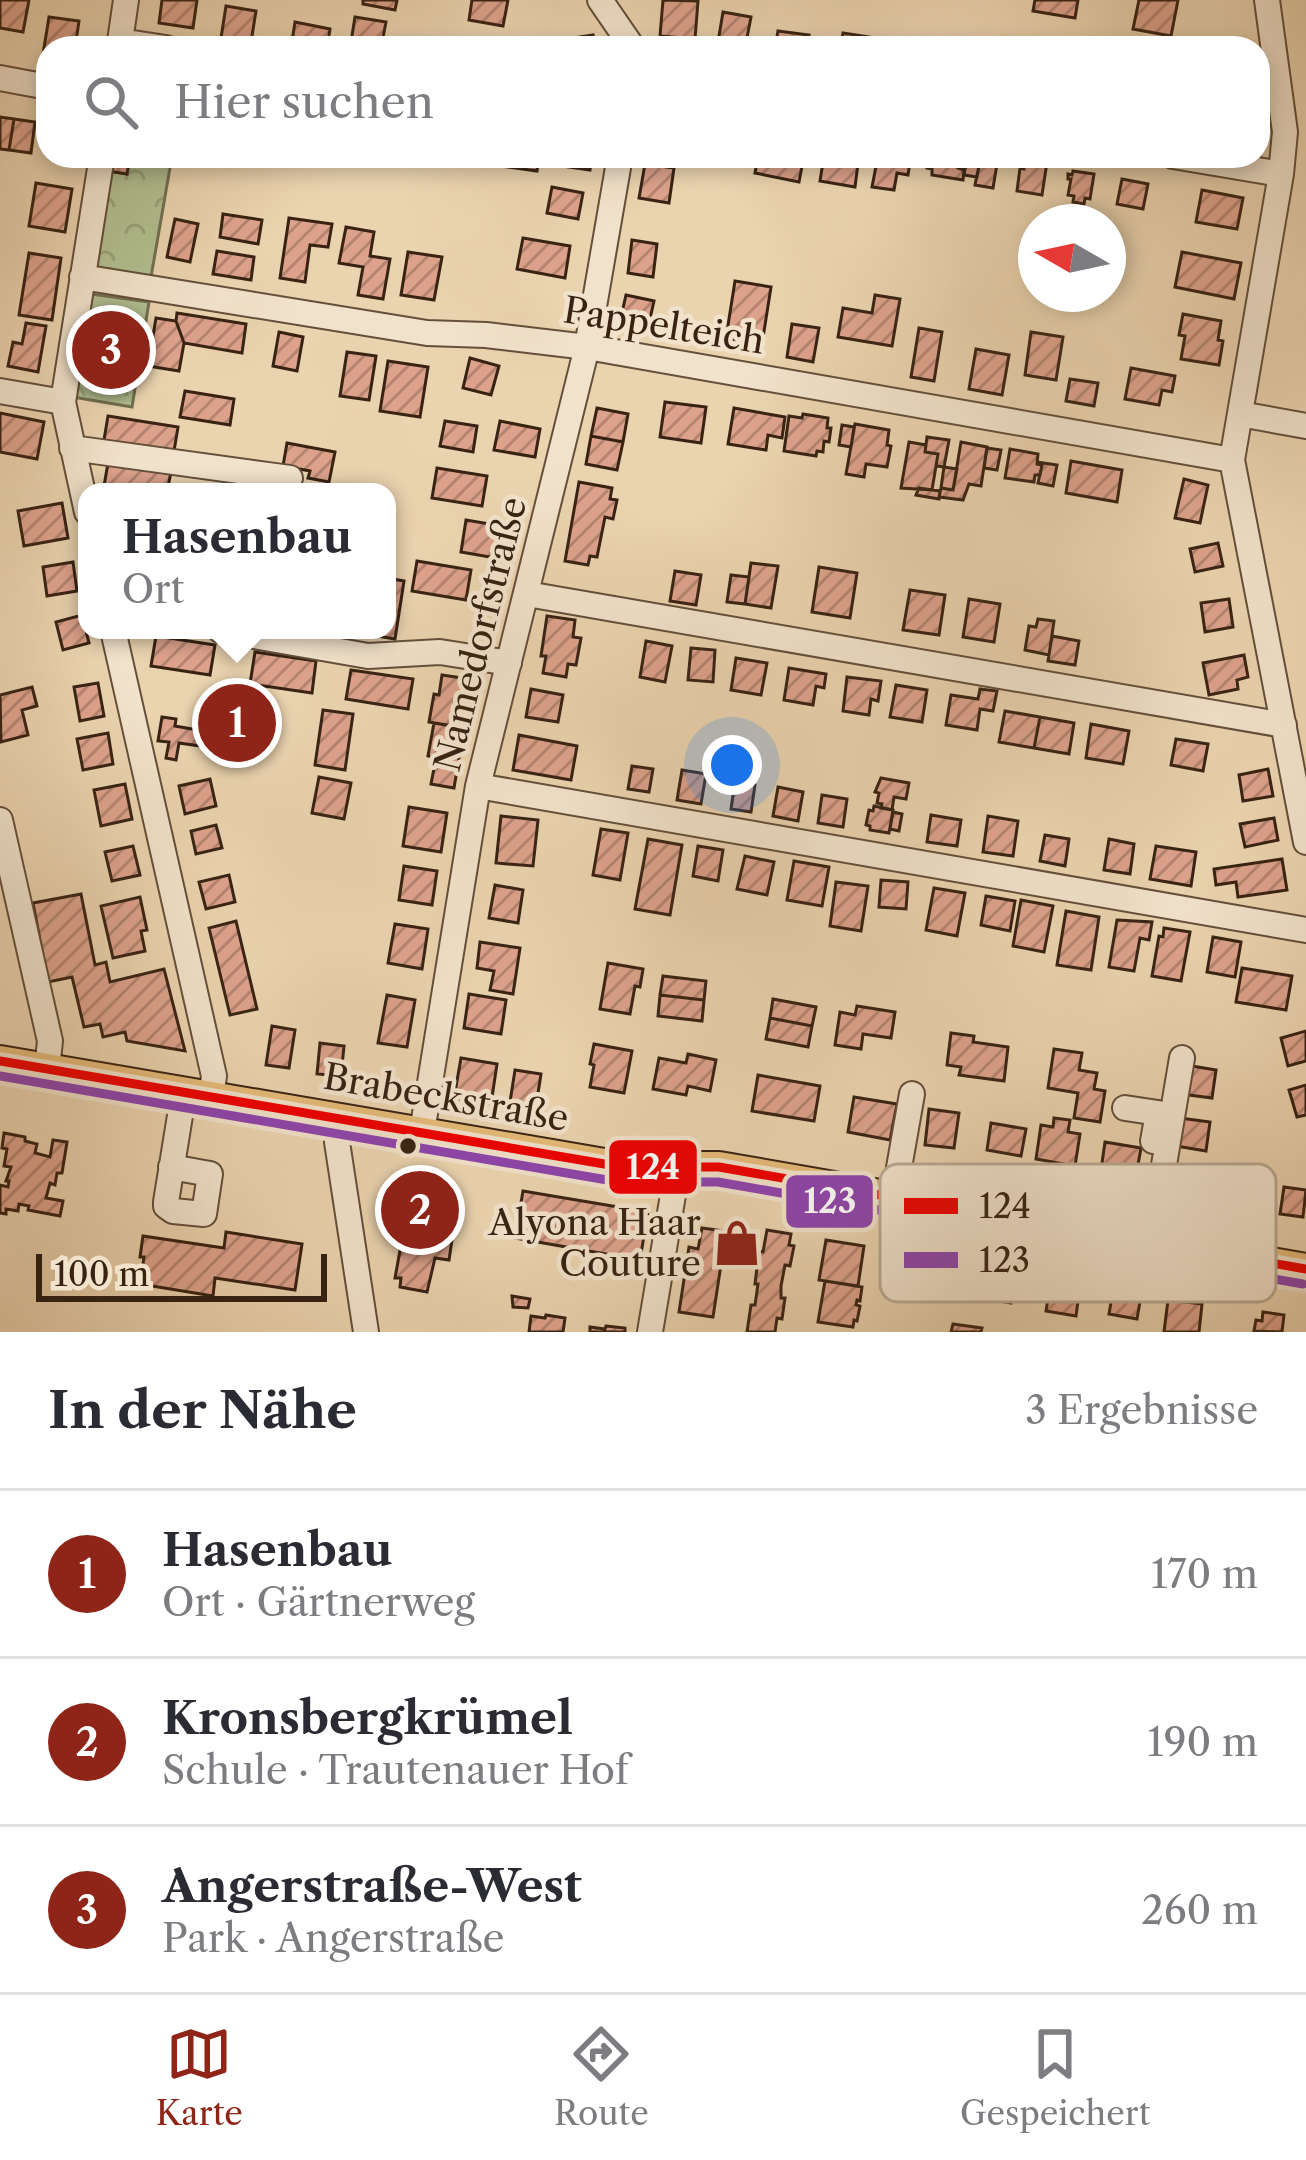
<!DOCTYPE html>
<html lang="de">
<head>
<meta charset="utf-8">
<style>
	body { margin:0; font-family:"Libre Caslon Text",serif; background:#f2f2f3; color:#2b2b33 }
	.compass { position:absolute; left:1018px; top:204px; width:108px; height:108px; border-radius:50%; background:#fff; box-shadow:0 6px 18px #0003; rotate:279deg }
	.scale { position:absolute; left:36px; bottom:30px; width:291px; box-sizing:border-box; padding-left:12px; border:6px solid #382313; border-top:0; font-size:33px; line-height:42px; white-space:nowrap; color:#382313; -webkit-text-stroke:9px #f1e2cb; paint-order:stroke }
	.you { position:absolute; left:732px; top:765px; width:42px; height:42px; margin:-30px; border:9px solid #fff; border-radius:50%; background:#1a73e8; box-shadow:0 0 0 18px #1a73e833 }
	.badge { display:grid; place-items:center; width:78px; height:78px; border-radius:50%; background:#8f2418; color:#fff; font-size:39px; font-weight:700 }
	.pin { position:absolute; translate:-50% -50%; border:6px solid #fff; box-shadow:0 3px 12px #0006 }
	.popup { position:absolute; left:78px; top:483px; width:318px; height:156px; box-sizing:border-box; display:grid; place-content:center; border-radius:24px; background:#fff; filter:drop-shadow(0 3px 9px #0005); font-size:39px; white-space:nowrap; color:#7c7c81 }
	.popup b { font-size:45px; color:#2b2b33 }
	.popup::after { content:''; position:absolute; left:50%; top:100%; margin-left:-24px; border:24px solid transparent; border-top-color:#fff }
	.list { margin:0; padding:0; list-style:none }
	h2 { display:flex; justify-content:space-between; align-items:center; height:156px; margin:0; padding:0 48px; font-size:51px }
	h2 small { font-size:39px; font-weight:400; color:#7c7c81 }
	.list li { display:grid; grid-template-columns:78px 1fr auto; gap:36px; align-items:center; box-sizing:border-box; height:168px; padding:0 48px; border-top:3px solid #e1e1e2 }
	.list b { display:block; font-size:45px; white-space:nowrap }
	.list p { margin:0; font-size:39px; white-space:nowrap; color:#7c7c81 }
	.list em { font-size:39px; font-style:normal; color:#7c7c81 }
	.icon { flex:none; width:66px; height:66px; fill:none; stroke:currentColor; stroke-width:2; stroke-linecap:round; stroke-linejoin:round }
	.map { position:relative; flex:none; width:1306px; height:1332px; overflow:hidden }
	.search { position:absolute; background:#fff; box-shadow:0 6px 18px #0003; left:36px; right:36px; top:36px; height:132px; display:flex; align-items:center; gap:30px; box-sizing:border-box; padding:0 42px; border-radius:36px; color:#7c7c81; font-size:45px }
	.sheet { height:660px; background:#fff }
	nav { display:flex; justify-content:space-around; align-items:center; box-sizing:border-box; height:168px; border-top:3px solid #e1e1e2; background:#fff; font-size:33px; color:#7c7c81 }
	nav a { display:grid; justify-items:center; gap:6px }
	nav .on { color:#8f2418 }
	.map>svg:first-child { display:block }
</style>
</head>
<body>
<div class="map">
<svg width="1306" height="1332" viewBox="0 0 1306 1332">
	<defs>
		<pattern id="park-crowns" width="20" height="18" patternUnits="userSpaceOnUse" patternTransform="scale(3)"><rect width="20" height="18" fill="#b1be90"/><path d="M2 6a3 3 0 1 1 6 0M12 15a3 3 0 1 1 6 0" fill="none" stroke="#99a37b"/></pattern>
		<pattern id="building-hatch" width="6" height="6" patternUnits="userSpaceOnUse" patternTransform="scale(3)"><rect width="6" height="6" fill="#dda28c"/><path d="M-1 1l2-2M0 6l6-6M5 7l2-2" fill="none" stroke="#b48471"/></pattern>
	</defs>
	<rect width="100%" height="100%" fill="#ead3af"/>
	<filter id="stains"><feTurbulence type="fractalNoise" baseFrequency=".00167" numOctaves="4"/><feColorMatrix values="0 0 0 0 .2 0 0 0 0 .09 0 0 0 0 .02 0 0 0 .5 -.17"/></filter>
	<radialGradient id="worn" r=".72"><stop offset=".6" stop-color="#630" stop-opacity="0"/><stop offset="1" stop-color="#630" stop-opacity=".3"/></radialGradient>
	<path fill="url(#park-crowns)" stroke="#747052" stroke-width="3" d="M130 156 171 162 151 277 92 267 108 171 127 174Z
		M91 294 149 302 132 407 73 397Z"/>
	<path fill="url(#building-hatch)" stroke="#382313" stroke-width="3" d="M0 0H29L23 32 0 28Z
		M162 0H197L193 28 159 23Z
		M363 0H397L395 10 363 4Z
		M472 0H508L503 26 469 20Z
		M663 0 698 1 695 39 660 36Z
		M1035 0H1078L1075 18 1033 11Z
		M1139 0H1178L1171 36 1133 29Z
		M226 6 256 11 251 42 221 38Z
		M723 12 751 17 745 48H717Z
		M49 17 79 21 75 48H48V55L43 54Z
		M355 17 386 22 381 48H350Z
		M295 22 330 29 327 48H291Z
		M778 31 809 35 807 48H775Z
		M843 33 869 37 867 48H840Z
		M593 35 595 48H561L560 40Z
		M0 117 14 119 9 150 0 149Z
		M14 119 35 122 31 153 9 150Z
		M111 156H130L127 174 108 171Z
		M481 156H510L508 167 480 163Z
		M510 156H539L537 171 508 167Z
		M564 156H592L590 170 562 166Z
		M758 156H804L799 182 755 173Z
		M824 156H859L855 187 820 181Z
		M878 156H911L908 175 897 173 894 190 872 187Z
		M929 156H960L958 168 964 170 963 180 932 175V169L927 168Z
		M967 156H981L977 177 964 175Z
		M981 156 998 158 993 188 975 185Z
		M1038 161 1047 162 1042 195 1017 191 1020 168 1024 169 1025 163 1038 165Z
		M645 164 674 168 669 203 639 198Z
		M1073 171 1094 174 1090 199 1085 198 1084 204 1073 202 1074 196 1068 195 1071 179H1068V174L1072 175Z
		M1122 179 1148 184 1143 209 1117 204Z
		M36 183 72 189 65 232 29 226Z
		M552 187 583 193 578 219 547 213Z
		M1202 190 1243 198 1237 229 1196 222Z
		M223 214 262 220 258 244 220 237Z
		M289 218 332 224 328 247 310 245 305 282 280 278Z
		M175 219 198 224 190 262 167 257Z
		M346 227 374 232 370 256 390 259 383 299 358 295 363 267 339 263Z
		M523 238 570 246 565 278 517 269Z
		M632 240 657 244 653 277 628 273Z
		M217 251 254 257 251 280 213 274Z
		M408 252 442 257 434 300 401 295Z
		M1182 252 1241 263 1234 299 1175 287Z
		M29 253 61 258 52 320 19 315Z
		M735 281 771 287 762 344 726 338Z
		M626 295 654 301 647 332 619 326Z
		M875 295 900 299 892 346 838 337 843 308 872 313Z
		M177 313 246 324 242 353 184 343 176 321Z
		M1183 314 1221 321 1218 340 1223 341 1219 365 1181 359 1185 336 1179 335Z
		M156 318 176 321 184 343 179 371 148 366Z
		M26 323 46 326 38 372 8 366 13 342 22 344Z
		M792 324 819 328 813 362 787 357Z
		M919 328 942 332 934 381 911 377Z
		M279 332 303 337 297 371 273 366Z
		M1031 332 1063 337 1056 380 1025 375Z
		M976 349 1009 355 1002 395 969 389Z
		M347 352 376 356 369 400 340 396Z
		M470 358 499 366 491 395 463 388Z
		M388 361 428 367 420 417 380 411Z
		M1131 368 1175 376 1172 392 1162 390 1159 405 1125 399Z
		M1070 379 1098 383 1094 406 1066 401Z
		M185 391 234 399 230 425 180 417Z
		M665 402 706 407 701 443 660 437Z
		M597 408 628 414 623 442 591 436Z
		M734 408 785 417 782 438 768 435 766 450 728 444Z
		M0 413 44 422 37 459 0 452Z
		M803 414 828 418 827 428H831L829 442 824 441 823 452 817 451 816 456 784 451 789 416 802 418Z
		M108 416 178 427 173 457 103 446Z
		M445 421 477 426 473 452 440 446Z
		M500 421 540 429 535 457 494 450Z
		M855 424 889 430 887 445 891 446 887 467 866 464 864 477 846 474Z
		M842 425 854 427 851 447 839 445Z
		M591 436 623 442 617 470 586 464Z
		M927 437 949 440 944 467 936 466 938 454 925 452Z
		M909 442 926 445 925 452 938 454 932 490 901 488Z
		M961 442 987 447 981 486 969 484 963 500 939 497 941 488 953 490Z
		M287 443 335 452 329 482 308 478 310 471 283 466Z
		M987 448 1001 450 997 470 984 468Z
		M1010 449 1038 454 1037 464 1042 465 1040 475H1035L1034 482 1005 478Z
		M109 457 172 467 167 492H103Z
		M1071 461 1122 470 1117 502 1066 493Z
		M1037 462 1057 465 1053 486 1038 483 1042 465Z
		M944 467 957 469 953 490 941 488Z
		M437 468 487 476 482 506 432 498Z
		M1184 479 1208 485 1200 523 1175 518Z
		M579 482 612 488 610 499 617 500 613 519 605 517 597 557 590 556 588 565 565 561Z
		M919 488 940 491 939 499 916 495Z
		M62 503 68 538 24 546 18 511Z
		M466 520 519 529 513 561 461 552Z
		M1218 543 1223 566 1195 572 1190 549Z
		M417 561 471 570 466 600 412 591Z
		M73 562 77 591 47 596 43 567Z
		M751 563 778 566 771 608 745 604Z
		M819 567 857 573 850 618 812 612Z
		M675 571 701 575 696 605 670 601Z
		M731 575 749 577 745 604 727 602Z
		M387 578 404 581 395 639 365 634 366 630H387Z
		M910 590 945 595 939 635 903 630Z
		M969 599 1000 604 994 642 963 637Z
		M1229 599 1233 627 1205 632 1201 603Z
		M82 615 89 643 63 650 56 622Z
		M547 616 575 620 573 637 581 638 576 665 568 664 566 677 543 673 546 656H541Z
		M1038 619 1054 621 1049 655 1025 650 1029 626 1036 627Z
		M156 636 215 645 210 675 151 666Z
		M1052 636 1079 641 1075 665 1048 661Z
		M646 641 672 646 665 682 640 677Z
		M691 648 715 650 713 682 688 680Z
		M255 652 316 661 312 693 250 684Z
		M1244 655 1248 677 1237 680 1238 689 1209 695 1203 663Z
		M736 658 767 663 761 695 731 690Z
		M789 668 826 674 824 688 816 686 813 705 784 700Z
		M351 670 413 679 408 709 346 699Z
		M442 675 476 680 471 709 463 707 459 727 429 722 434 694 439 695Z
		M847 677 881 681 878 701 871 699 869 715 843 711Z
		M98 683 104 716 80 721 74 687Z
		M896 685 927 690 922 722 890 717Z
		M32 687 37 706 22 710 28 735 1 742 0 695Z
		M531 689 563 695 558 722 526 717Z
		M980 689 997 691 993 711 980 709 977 730 946 725 951 695 978 699Z
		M227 691 256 695 246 756 218 752Z
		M323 710 353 714 345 770 315 765Z
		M1005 711 1040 717 1034 748 999 742Z
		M162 717 176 719 175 726 203 731 200 746 179 743 176 760 166 758 169 742 158 741Z
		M1040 717 1074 723 1069 754 1034 748Z
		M434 723 464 728 454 788 431 784 436 758 428 756Z
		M1091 724 1129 731 1123 764 1086 758Z
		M108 733 113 764 83 770 77 739Z
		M519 735 577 746 571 780 513 770Z
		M1176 739 1208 744 1203 771 1171 765Z
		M632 766 653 769 649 792 628 789Z
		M1268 769 1273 796 1243 801 1239 775Z
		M682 770 706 774 701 804 677 800Z
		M319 777 351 783 344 819 312 813Z
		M881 778 909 783 906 799 894 797 892 810 881 808 882 804 877 803 879 793 875 792Z
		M210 779 216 806 185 814 179 786Z
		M735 782 755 785 751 812 731 809Z
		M125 784 132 819 101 826 94 790Z
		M778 787 803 792 798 821 773 816Z
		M822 795 847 799 843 827 818 823Z
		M874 806 893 810 889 833 870 830V826L866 825 869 810 873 811Z
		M409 807 447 813 441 852 403 846Z
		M893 812 902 814 899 831 890 829Z
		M931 815 961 820 957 846 927 842Z
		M501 816 538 820 533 866 496 863Z
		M988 816 1018 821 1013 856 983 852Z
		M1274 818 1278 840 1245 847 1240 824Z
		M216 825 222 848 196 854 191 831Z
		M601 829 628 833 620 880 593 875Z
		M1045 835 1069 839 1065 866 1040 861Z
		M648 839 682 845 670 915 635 909Z
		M1109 839 1134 844 1130 874 1104 870Z
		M133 846 140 875 112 881 105 852Z
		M698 846 723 850 718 881 693 876Z
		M1156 846 1196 852 1191 886 1150 879Z
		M745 856 774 862 767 895 737 889Z
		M1282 859 1287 890 1238 897 1236 882 1216 885 1214 869Z
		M794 861 829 867 822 906 787 900Z
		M404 866 437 871 432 905 399 900Z
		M229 875 235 902 206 909 199 882Z
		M881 880 908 882 906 909 879 907Z
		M836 882 868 886 861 931 830 926Z
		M495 885 523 890 518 923 489 918Z
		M934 888 965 893 957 936 926 930Z
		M81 894 95 965 106 962 110 982 164 969 185 1051 127 1041 125 1032 103 1037 100 1024 84 1027 72 977 48 982 33 903Z
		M986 896 1015 901 1010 931 981 925Z
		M140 897 147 930 141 931 145 951 113 958 101 906Z
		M1021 900 1053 906 1044 952 1013 946Z
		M1066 911 1099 917 1091 970 1057 965Z
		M1117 920 1152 922 1149 940 1140 938 1134 971 1109 967Z
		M236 921 257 1009 230 1015 209 928Z
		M395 924 428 929 422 969 388 963Z
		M1164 928 1190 932 1181 981 1152 976 1159 936 1163 937Z
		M1213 937 1241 942 1235 977 1207 972Z
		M480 942 520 948 513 994 490 990 494 971 477 968Z
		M608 963 643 969 640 987 635 986 630 1014 600 1009Z
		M1242 968 1292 976 1286 1010 1236 1002Z
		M663 976 706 981 704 1000 660 995Z
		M469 994 506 1000 501 1034 464 1028Z
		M387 995 415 1000 407 1047 378 1043Z
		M660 995 704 1000 702 1021 658 1016Z
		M773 999 816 1007 812 1026 770 1018Z
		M857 1006 895 1012 891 1038 863 1034 861 1049 835 1045 840 1012 855 1015Z
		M770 1018 812 1026 808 1047 766 1039Z
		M272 1026 295 1030 289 1068 266 1065Z
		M1306 1031V1061L1288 1066 1281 1038Z
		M951 1033 974 1036 973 1042 1008 1047 1004 1081 959 1075 961 1067 947 1065Z
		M320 1043 344 1046 341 1076 317 1074Z
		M594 1044 632 1051 624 1093 590 1087 594 1065 590 1064Z
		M1054 1049 1082 1053 1079 1070 1097 1073 1094 1089 1105 1091 1100 1122 1074 1118 1078 1093 1048 1088Z
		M688 1054 716 1060 710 1091 688 1086 686 1095 653 1089 659 1058 686 1063Z
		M461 1058 497 1064 491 1104 454 1098Z
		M1186 1065 1216 1070 1212 1098 1181 1094Z
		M515 1070 541 1074 536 1106 510 1102Z
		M758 1075 820 1086 814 1121 752 1111Z
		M1306 1085V1115L1297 1117 1289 1090Z
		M854 1097 897 1104 890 1140 848 1132Z
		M929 1109 959 1113 954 1148 925 1145Z
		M1054 1118 1070 1120 1068 1132 1080 1134 1075 1166 1036 1159 1041 1125 1053 1127Z
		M1180 1118 1210 1122 1206 1151 1176 1146Z
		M991 1123 1026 1129 1021 1156 987 1150Z
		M4 1133 25 1137V1141L37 1144 35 1153 50 1157 53 1140 67 1142 62 1173H57L55 1185 50 1183 46 1198 63 1201 60 1216 28 1210 29 1206 19 1204 18 1211 6 1209V1214L0 1213V1185L8 1187 9 1181H6L11 1167 4 1166 7 1149 2 1148Z
		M1105 1142 1141 1148 1136 1176 1101 1170Z
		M1168 1173 1198 1178 1194 1206 1163 1202Z
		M1226 1178 1256 1183 1252 1208 1243 1207 1242 1212 1221 1209Z
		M1284 1187 1306 1190 1303 1217 1280 1214Z
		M396 1190 455 1201 453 1214 447 1213 444 1232 453 1233 449 1260 435 1258 427 1292 400 1287 401 1278H395L401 1245 408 1246 410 1228 391 1225Z
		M523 1191 648 1212 640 1260 515 1238Z
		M702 1228 754 1235 751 1262 722 1258 713 1317 679 1312 689 1247 698 1249Z
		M767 1230 791 1234 789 1245 794 1246 790 1266 785 1265 781 1286V1298H785L782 1319 777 1318 775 1332H747L751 1305H755L758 1284H755L759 1251 763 1252Z
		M226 1232 302 1244 295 1290 215 1278 213 1296 140 1284 144 1257H140L143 1236 224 1248Z
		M826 1240 864 1246 858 1286 819 1280Z
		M903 1250 931 1255 924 1295 897 1290Z
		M963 1261 1017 1270 1011 1303 958 1294Z
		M1052 1274 1081 1279 1076 1316 1046 1311Z
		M825 1281 862 1287 860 1301 857 1300 856 1305 860 1306 857 1321 854 1320 853 1327 818 1322Z
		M1114 1285 1142 1290 1137 1319 1109 1314Z
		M512 1296 530 1299 528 1308 513 1307Z
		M1168 1300 1202 1304 1199 1332H1164Z
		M1263 1312 1284 1315 1282 1332 1254 1331 1256 1320 1262 1321Z
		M546 1315 565 1318 563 1332H529L531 1316 545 1318Z
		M953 1324 982 1328 981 1332H951Z
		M606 1326 625 1328V1332H590V1327L605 1329Z"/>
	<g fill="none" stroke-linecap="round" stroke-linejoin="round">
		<defs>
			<path id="minor" d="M600 0 633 48
				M1267 0 1285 132 1281 174 1232 460 1306 842
				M120 41 166 48
				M119 48 126 0
				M0 78 48 87
				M1173 156 1281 174
				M82 277 427 333 486 335 587 347 1232 460
				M0 391 63 402
				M1240 414 1306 426
				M72 448 290 478
				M87 512 63 402 102 156
				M527 594 1284 725
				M113 630 214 1076 211 1097
				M220 630 368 656 440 652 509 663
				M478 786 1306 930
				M0 820 50 1041 47 1069
				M1125 1108 1158 1113 1153 1141
				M341 1119 337 1142 366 1332
				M422 1132 478 786 587 347 620 156
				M171 1167 210 1174 204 1214 173 1211 166 1206V1202L184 1091
				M894 1196 912 1094
				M1151 1242 1182 1058
				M650 1332 674 1189 673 1167"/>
			<path id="major" d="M0 1061 622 1167H719L1306 1269"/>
		</defs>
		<use href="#minor" stroke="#644f3a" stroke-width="28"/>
		<use href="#major" stroke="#382313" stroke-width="34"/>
		<use href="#minor" stroke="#f1e2cb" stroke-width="24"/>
		<use href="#major" stroke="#e5ba78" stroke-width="30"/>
		<defs>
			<path id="bus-1" d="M0 1061 622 1167H719L1306 1269"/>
			<path id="bus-2" d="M0 1076 619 1182H718L1303 1284"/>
		</defs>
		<use href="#bus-1" stroke="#f1e2cb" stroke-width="18"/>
		<use href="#bus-2" stroke="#f1e2cb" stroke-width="18"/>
		<use href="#bus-1" stroke="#e00" stroke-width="9"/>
		<use href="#bus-2" stroke="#8e44ad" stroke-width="9"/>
	</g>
	<defs>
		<symbol id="shop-bare" viewBox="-9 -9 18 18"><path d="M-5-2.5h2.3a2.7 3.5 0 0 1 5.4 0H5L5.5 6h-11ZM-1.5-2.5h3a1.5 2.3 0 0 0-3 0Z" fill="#8f2418" stroke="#f1e2cb" stroke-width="2.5" paint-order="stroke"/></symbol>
	</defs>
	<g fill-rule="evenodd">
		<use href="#shop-bare" x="704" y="1210" width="66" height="66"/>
	</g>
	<circle fill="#382313" stroke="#f1e2cb" stroke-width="4.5" cx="408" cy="1146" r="10"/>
	<g text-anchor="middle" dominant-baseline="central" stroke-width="9" stroke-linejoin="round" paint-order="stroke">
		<g font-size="36" fill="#382313" stroke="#f1e2cb">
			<text transform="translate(664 325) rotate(9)">Pappelteich</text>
			<text transform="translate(480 634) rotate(-76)">Namedorfstraße</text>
			<text transform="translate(446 1097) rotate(10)">Brabeckstraße</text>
		</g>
		<g font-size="36" fill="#382313" stroke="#f1e2cb" text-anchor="end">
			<text x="701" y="1222">Alyona Haar<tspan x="701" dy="41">Couture</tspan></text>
		</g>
	</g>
	<rect x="880" y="1164" width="396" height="138" rx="18" fill="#f1e2cb" stroke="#baa994" stroke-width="3"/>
	<rect x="904" y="1198" width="54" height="16" fill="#e00"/>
	<rect x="904" y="1252" width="54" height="16" fill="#8e44ad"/>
	<g font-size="33" fill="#382313">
		<text x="979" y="1218">124</text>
		<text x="979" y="1272">123</text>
	</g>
	<g stroke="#f1e2cb" stroke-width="4.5">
		<rect x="607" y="1138" width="92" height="58" rx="12" fill="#e00"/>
		<rect x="784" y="1173" width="91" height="57" rx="12" fill="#8e44ad"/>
	</g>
	<g font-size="33" text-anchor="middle" font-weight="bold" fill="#fff">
		<text x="653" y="1179">124</text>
		<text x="830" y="1213">123</text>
	</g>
	<rect width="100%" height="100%" filter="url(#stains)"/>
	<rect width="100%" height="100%" fill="url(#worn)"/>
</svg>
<svg class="compass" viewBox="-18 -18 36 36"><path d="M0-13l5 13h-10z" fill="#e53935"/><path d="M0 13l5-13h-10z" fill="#7c7c81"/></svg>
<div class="scale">100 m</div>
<div class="you"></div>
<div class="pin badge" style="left:237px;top:723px">1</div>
<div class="popup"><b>Hasenbau</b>Ort</div>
<div class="pin badge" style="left:420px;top:1210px">2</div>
<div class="pin badge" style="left:111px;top:350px">3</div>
<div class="search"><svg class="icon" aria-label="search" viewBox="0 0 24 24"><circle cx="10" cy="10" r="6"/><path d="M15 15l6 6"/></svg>Hier suchen</div>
</div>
<section class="sheet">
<h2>In der Nähe<small>3 Ergebnisse</small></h2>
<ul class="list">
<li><span class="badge">1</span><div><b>Hasenbau</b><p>Ort · Gärtnerweg</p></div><em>170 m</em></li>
<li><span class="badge">2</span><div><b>Kronsbergkrümel</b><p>Schule · Trautenauer Hof</p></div><em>190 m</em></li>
<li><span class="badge">3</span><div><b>Angerstraße-West</b><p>Park · Angerstraße</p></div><em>260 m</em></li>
</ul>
</section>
<nav>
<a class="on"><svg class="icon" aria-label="map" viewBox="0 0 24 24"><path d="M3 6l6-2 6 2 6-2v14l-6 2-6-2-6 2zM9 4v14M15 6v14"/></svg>Karte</a>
<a><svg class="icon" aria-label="directions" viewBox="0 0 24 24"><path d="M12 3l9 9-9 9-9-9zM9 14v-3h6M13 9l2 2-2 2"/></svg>Route</a>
<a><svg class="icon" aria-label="saved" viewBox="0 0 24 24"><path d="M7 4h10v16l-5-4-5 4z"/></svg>Gespeichert</a>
</nav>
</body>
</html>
